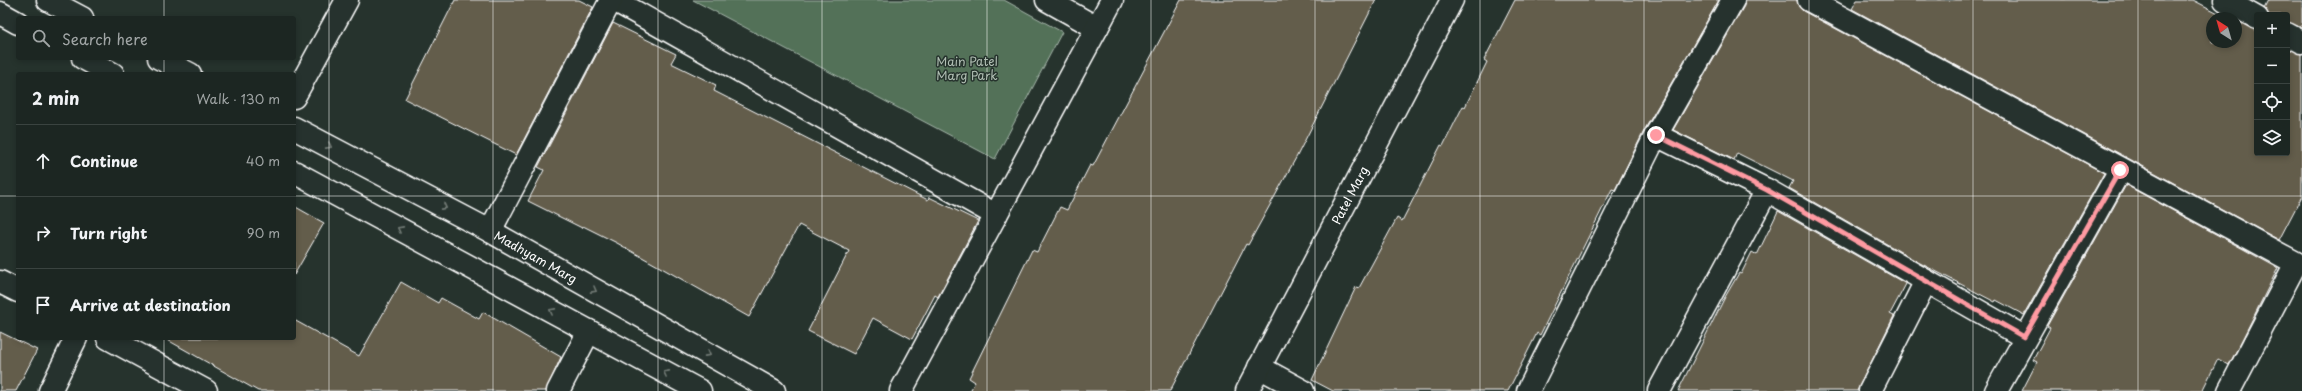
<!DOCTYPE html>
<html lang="en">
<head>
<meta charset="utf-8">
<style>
	body { margin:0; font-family:"Playpen Sans",sans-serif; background:#252e2a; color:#f1f3f6 }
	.controls { position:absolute; right:12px; top:12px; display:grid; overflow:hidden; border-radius:4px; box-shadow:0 2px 6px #0003 }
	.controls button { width:36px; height:36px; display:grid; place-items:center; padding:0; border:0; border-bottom:1px solid #3a4340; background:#1c2622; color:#f1f3f6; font:20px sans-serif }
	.compass { position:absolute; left:2206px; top:12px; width:36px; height:36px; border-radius:50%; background:#1c2622; box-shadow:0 2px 6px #0003; rotate:323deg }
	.stop { position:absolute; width:12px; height:12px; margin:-9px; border:3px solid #ff9aa2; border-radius:50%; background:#fff }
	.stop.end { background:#ff9aa2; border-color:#fff; box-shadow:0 1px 4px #0008 }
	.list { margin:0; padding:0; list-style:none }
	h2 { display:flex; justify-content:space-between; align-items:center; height:52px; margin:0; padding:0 16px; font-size:17px }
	h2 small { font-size:13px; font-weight:400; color:#a0a5a5 }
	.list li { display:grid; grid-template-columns:26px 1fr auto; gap:12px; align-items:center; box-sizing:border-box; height:72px; padding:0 16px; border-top:1px solid #3a4340 }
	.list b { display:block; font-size:15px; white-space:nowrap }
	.list em { font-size:13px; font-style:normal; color:#a0a5a5 }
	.icon { flex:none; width:22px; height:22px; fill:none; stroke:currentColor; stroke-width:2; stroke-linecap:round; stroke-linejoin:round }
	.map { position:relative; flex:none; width:2302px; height:391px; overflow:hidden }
	.search { position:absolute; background:#1c2622; box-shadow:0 2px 6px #0003; left:16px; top:16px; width:280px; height:44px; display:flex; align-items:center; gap:10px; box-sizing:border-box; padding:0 14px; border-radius:4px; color:#a0a5a5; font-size:15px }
	.panel { position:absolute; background:#1c2622; box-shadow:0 2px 6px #0003; left:16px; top:72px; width:280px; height:268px; border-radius:4px }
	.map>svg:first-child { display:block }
</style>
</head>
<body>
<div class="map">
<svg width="2302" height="391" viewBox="0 0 2302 391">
	<rect width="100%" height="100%" fill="#26332d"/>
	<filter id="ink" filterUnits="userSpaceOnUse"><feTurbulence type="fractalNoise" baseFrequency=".025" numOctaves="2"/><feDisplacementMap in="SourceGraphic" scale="8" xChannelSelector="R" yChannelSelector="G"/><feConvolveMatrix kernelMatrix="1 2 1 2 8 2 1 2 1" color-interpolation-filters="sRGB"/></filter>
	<g filter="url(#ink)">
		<path fill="#527159" stroke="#a8b8ac" d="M693 0H1004L1062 32 995 159Z"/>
		<path fill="#645d4c" stroke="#fff" d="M455 0H579L593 7 516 155 405 99Z
			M1181 0H1376L1297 156 1248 245 1246 244 1170 391H970L975 382 969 378 1032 250 1037 252 1060 207 1067 210 1090 165 1093 166Z
			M1515 0H1719L1645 129 1615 190 1612 189 1540 335 1537 333 1508 391H1333L1312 380 1356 287 1359 288 1397 218 1402 221 1441 145 1443 146 1463 106 1465 107 1487 62 1484 60Z
			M1745 0H1797L1799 7 1803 11 2104 173 2024 315 1996 300 1995 302 1918 262 1789 188 1793 181 1737 153 1734 160 1673 130 1744 6Z
			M1857 0H2193L2228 18H2212V42H2236V21L2257 30V153H2287V48L2302 54V196L2279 240 1852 9Z
			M2268 0H2302V28L2287 22V15H2269L2264 8Z
			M613 23 676 54 671 63 716 85 714 91 928 200 929 197 978 221 938 297 935 295 912 339 873 318 854 354 808 331 849 251 799 225 749 317 617 243 583 226 582 228 528 201 544 170 538 167Z
			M2126 185 2278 268 2242 340 2229 365 2218 359 2202 391H2022L2037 362 2033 360 2050 328 2047 326Z
			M294 206 324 223 294 275Z
			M1778 211 1906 284 1890 314 1894 316 1857 391H1678L1725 297 1739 273 1741 274 1752 252 1757 255Z
			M401 282 438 303 441 298 479 319 483 312 561 357 546 391H258L164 338H294V320L359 356Z
			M0 332 37 350 16 391H0Z"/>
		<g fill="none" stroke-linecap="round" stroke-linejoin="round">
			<defs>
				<g id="minor">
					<path d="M48 0 82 18"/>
					<path d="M614 0 996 215"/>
					<path d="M1047 0 1097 28"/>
					<path d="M1809 0 2296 263 2229 391"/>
					<path d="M2225 0 2257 18"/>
					<path d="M0 13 18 23"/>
					<path d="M2287 34 2302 42"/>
					<path d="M83 58 113 74"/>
					<path d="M159 58 190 74"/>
					<path d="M294 97 347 0"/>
					<path id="s1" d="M294 128 490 231 774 391"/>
					<path d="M1656 135 1733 0"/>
					<path d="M294 172 700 391"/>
					<path d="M490 231 611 0"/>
					<path d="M0 282 18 291"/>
					<path d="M108 338 206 391"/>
					<path d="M1259 367 1303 391"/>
					<path d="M50 391 76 338"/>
					<path d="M558 391 589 331"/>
					<path d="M901 391 1112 0"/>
					<path id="s2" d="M1247 391 1452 0"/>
					<path d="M1528 391 1656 135 1767 190 2024 337"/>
					<path d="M1659 391 1767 190"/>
					<path d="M1870 391 1926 281"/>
					<path d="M1996 391 2120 170"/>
				</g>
			</defs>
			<use href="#minor" stroke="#fff" stroke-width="25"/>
			<use href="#minor" stroke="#26332d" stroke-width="22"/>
		</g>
		<defs><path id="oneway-chevron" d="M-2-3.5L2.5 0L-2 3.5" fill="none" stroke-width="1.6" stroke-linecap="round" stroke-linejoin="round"/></defs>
		<g stroke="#727a76">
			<use href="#oneway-chevron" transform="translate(329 146) rotate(28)"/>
			<use href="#oneway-chevron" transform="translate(444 207) rotate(28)"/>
			<use href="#oneway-chevron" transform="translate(400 229) rotate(-152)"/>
			<use href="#oneway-chevron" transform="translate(594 290) rotate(29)"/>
			<use href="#oneway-chevron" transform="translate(552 311) rotate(-152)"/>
			<use href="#oneway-chevron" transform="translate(708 354) rotate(29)"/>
			<use href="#oneway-chevron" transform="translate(666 373) rotate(-152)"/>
		</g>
	</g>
	<g fill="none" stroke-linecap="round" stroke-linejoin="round" filter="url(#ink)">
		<path stroke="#ff9aa2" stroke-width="5" d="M1656 135 1767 190 2024 337 2120 170"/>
	</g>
	<path fill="none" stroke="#fff" stroke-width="1" stroke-opacity="0.55" d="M164 0V18M329 0V391M493 0V391M658 0V391M822 0V391M987 0V391M1151 0V391M1315 0V391M1480 0V391M1644 0V391M1809 0V391M1973 0V391M2138 0V391M164 58V74M0 196H18M294 196H2302M164 338V391"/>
	<g text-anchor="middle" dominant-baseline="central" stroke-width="3" stroke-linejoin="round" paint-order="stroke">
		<g font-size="12" fill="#b1bfb4" stroke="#26332d">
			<text x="967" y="61">Main Patel<tspan x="967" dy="14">Marg Park</tspan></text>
		</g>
		<g font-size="12" fill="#fff" stroke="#26332d">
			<text stroke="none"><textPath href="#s2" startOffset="221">Patel Marg</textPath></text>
			<text stroke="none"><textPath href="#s1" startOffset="274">Madhyam Marg</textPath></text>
		</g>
	</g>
</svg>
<div class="controls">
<button>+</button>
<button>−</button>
<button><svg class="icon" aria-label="locate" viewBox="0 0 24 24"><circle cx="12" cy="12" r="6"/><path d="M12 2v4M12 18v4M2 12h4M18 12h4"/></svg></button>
<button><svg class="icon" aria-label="layers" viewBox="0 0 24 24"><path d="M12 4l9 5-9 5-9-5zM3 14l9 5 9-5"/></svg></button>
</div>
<svg class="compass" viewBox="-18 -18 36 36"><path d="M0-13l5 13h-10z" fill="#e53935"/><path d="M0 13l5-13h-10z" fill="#a0a5a5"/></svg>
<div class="stop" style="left:2120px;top:170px"></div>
<div class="stop end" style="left:1656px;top:135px"></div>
<div class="search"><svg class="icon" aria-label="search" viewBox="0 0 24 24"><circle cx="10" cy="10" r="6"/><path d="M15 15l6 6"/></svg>Search here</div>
<section class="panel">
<h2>2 min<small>Walk · 130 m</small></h2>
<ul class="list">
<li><svg class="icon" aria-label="ahead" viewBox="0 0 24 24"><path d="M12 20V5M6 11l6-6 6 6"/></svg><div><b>Continue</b></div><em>40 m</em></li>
<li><svg class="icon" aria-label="right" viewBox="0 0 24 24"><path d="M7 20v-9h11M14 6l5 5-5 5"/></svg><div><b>Turn right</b></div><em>90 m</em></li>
<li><svg class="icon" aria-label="arrive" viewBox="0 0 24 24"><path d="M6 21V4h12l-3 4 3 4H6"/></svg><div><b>Arrive at destination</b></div></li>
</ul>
</section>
</div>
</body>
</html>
